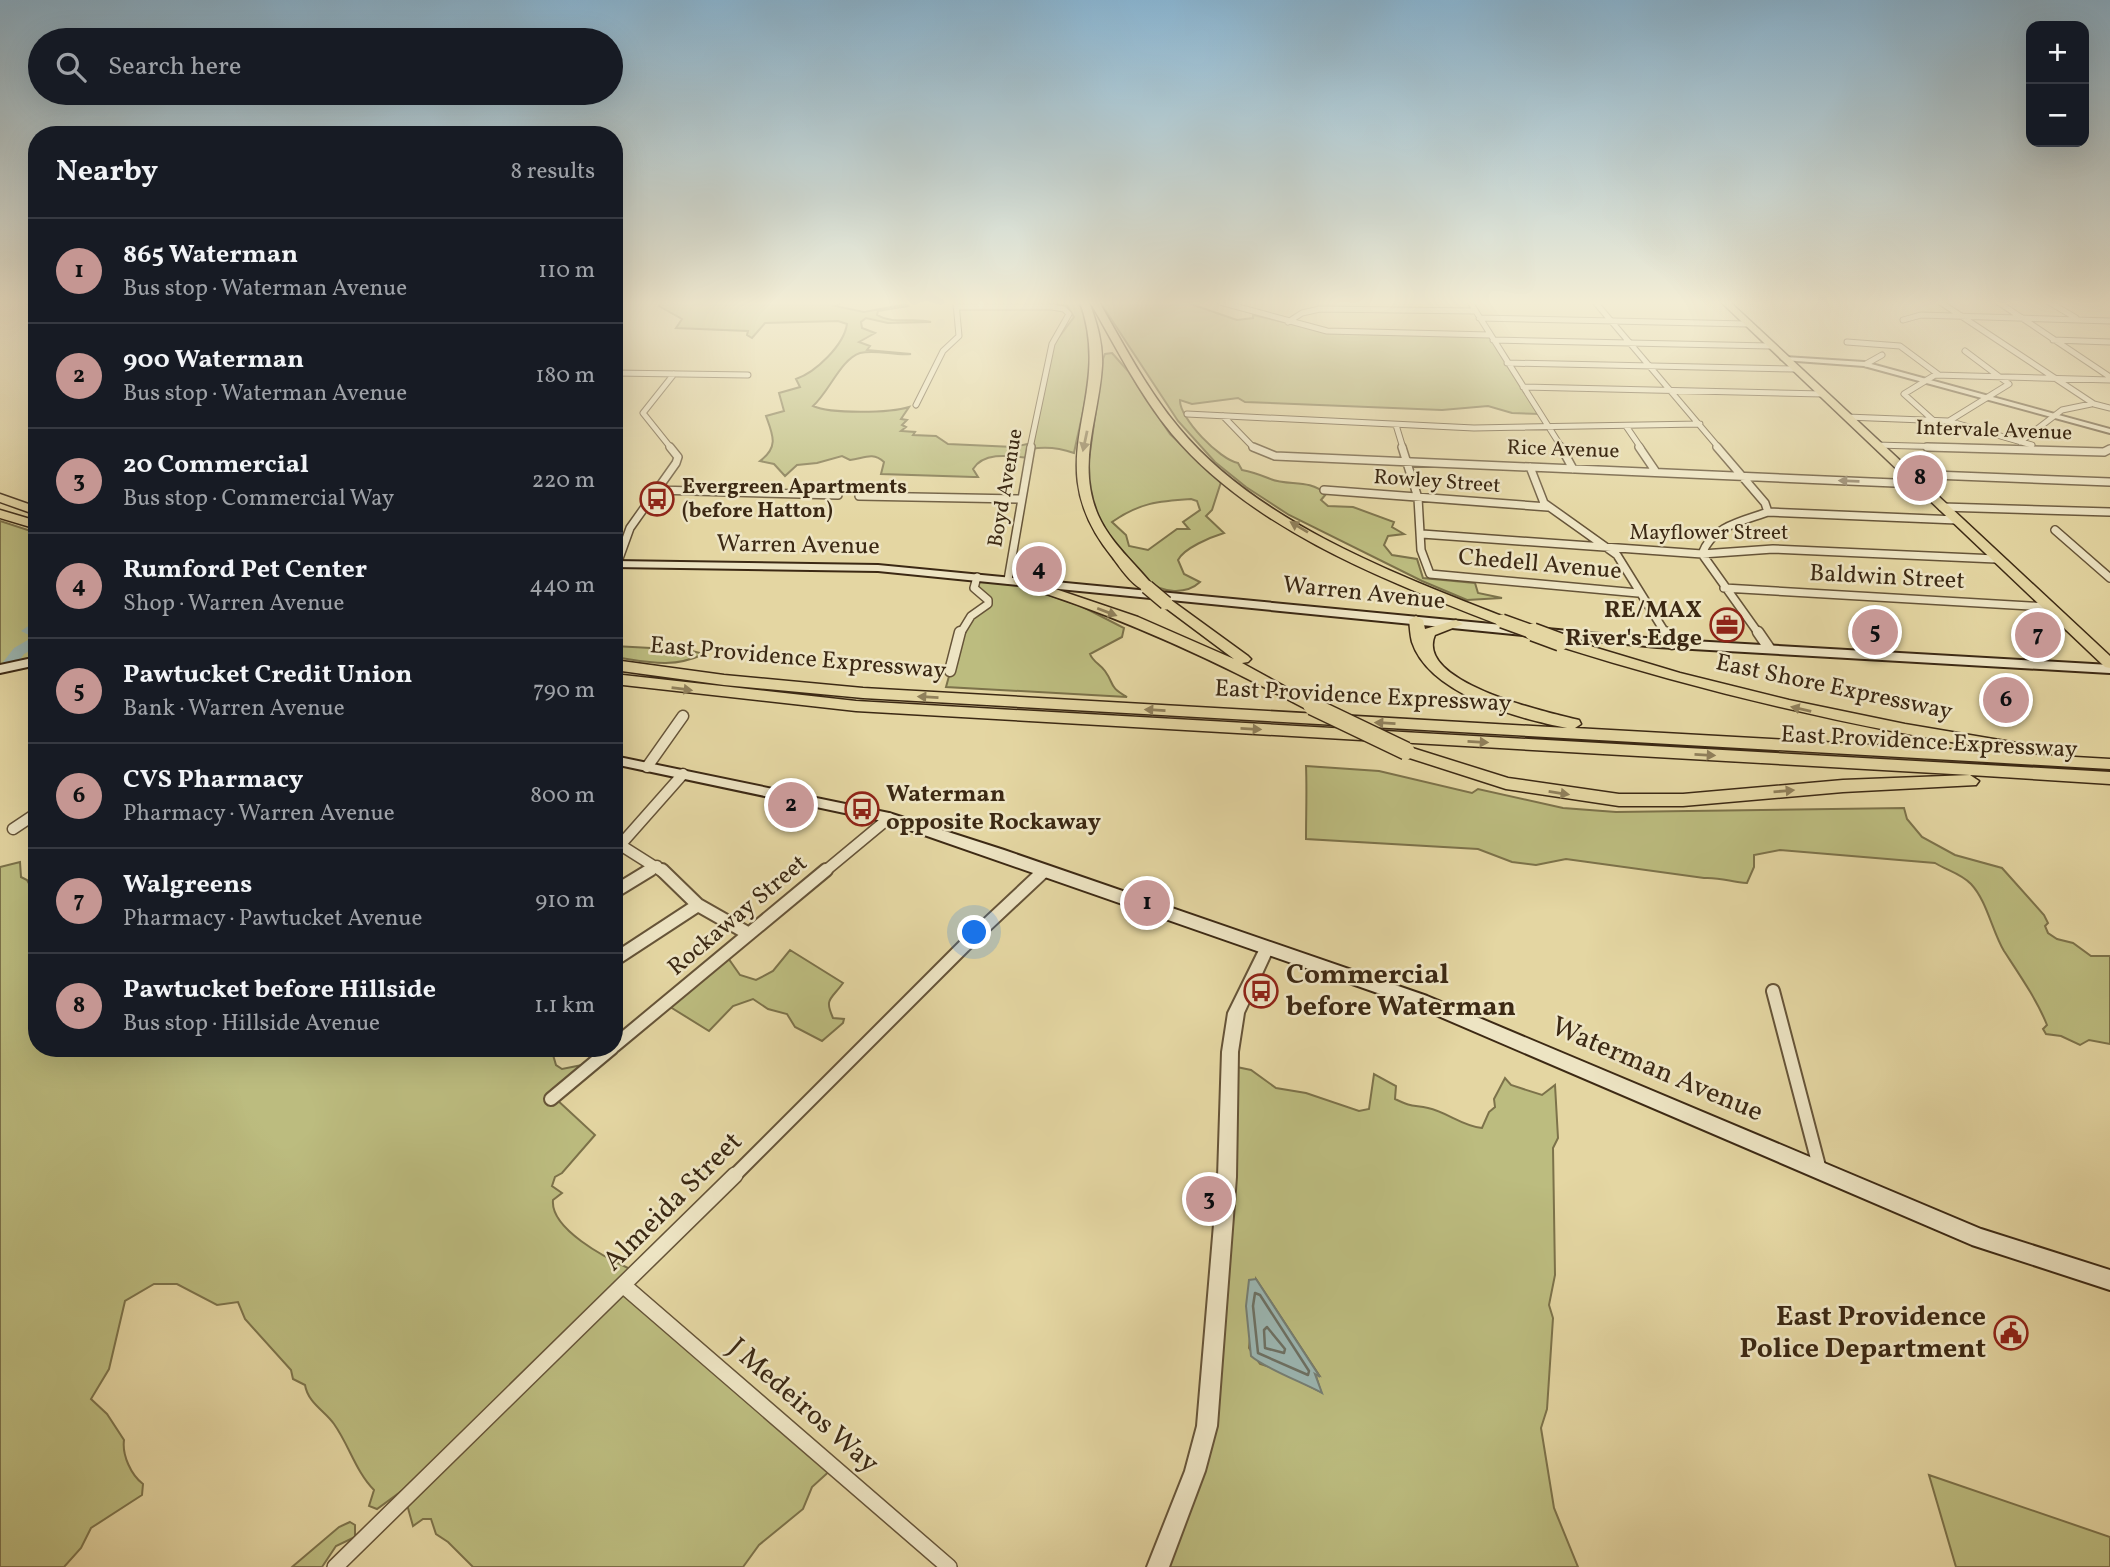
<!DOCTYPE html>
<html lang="en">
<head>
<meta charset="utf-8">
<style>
	body { margin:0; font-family:Vollkorn,serif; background:#242831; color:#f1f3f6 }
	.controls { position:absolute; right:21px; top:21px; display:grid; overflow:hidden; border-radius:14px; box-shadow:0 7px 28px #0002 }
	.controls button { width:63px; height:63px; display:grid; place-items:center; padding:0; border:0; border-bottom:2px solid #363941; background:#171b24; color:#f1f3f6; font:35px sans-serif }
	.you { position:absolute; left:975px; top:933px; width:24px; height:24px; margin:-18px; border:5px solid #fff; border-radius:50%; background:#1a73e8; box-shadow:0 0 0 10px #1a73e833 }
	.badge { display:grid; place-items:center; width:46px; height:46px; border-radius:50%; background:#c59692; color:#111; font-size:23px; font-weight:700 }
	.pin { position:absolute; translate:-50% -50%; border:4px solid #fff; box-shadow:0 2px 7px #0006 }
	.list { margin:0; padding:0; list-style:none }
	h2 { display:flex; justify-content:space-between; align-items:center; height:91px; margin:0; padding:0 28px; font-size:30px }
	h2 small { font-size:23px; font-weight:400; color:#9ea1a6 }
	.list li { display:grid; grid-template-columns:46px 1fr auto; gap:21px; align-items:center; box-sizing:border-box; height:105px; padding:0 28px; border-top:2px solid #363941 }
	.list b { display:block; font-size:26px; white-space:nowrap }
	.list p { margin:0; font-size:23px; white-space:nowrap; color:#9ea1a6 }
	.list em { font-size:23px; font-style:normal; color:#9ea1a6 }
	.icon { flex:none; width:38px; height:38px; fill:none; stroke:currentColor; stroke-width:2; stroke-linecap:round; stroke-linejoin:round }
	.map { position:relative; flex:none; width:2110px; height:1567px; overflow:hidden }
	.search { position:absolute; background:#171b24; box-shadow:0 7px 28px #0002; left:28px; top:28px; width:595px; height:77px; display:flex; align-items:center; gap:18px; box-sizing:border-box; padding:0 24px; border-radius:38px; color:#9ea1a6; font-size:26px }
	.panel { position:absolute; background:#171b24; box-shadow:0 7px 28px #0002; left:28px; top:126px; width:595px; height:931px; border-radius:28px }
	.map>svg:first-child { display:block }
</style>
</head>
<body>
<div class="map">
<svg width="2110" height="1567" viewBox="0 0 2110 1567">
	<rect width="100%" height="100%" fill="#e4d6a2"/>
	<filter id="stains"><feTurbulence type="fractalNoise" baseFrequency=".00286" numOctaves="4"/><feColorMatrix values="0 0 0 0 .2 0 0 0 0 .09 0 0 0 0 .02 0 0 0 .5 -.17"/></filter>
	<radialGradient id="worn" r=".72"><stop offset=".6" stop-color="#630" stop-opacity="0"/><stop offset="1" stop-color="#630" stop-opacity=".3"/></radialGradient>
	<path fill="#bcbc7f" stroke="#7c724a" stroke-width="2" fill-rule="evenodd" d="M694 302H844L835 306 864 312 906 304 908 306 878 311 877 315C894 325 912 317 931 322L888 323 866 318 861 322 862 328 875 333 859 342 870 346 867 350 911 354C895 356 876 349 860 353 841 359 829 392 813 406 830 414 891 413 909 407L901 419 907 420 902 425 906 427 901 431 915 432 913 435 936 436 948 444 1014 447 1032 443 1053 345 1074 317 1067 306 1050 302H1078C1104 346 1083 407 1074 453 1060 448 1046 446 1031 449L1029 458C1011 456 984 451 973 469L978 477H974L881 474 884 462C872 451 863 459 850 460L842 456 817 463 797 465 785 476 774 464 760 461C779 447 773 435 766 416L784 411 779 393 800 387 796 379C816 372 844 345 847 324L838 321 765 323 752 338 747 335 748 331 676 328 682 319 659 306 662 303Z
		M1100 302H1185L1237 320 1253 318V315L1328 332 1490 334 1540 414 1512 413 1488 406 1442 410 1245 402 1238 398 1192 404 1180 400C1179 418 1220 460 1238 463L1242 470C1253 472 1258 474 1268 478 1288 487 1308 478 1326 494L1321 500 1328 506 1353 507 1394 522 1392 527 1404 534 1388 536 1384 545 1392 555 1417 559 1423 578 1475 583 1478 593 1502 598 1467 600 1422 581 1289 515 1246 487 1215 462 1178 421Z
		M1112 353 1128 371 1170 434 1221 482 1212 510 1206 516 1224 533C1211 537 1184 548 1178 560L1184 574 1200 582C1186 595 1162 593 1148 581L1100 524 1086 481 1103 359 1105 354ZM1191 499 1197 501 1200 510 1183 522 1189 529H1177L1148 550 1129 546 1126 535 1112 522C1139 503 1158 501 1191 499Z
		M0 521 37 533V657L0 665Z
		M1002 579 1081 606 1124 628 1122 637 1090 654C1093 662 1100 664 1105 671 1115 685 1108 686 1127 697L946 687 963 625 989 604 975 580Z
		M614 646 688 650 704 654C671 669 649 662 614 657Z
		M1306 766 1379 771 1472 793 1478 789 1563 808 1616 812 1904 808 1907 819 1922 837 1955 855 2002 868 2044 915 2048 923 2045 926 2048 933 2057 939 2073 943 2091 956H2110V1044L2089 1040 2080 1045 2061 1036 2046 1034 2043 1029 2047 1025C2037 1000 2019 974 2004 951 1992 931 1987 901 1971 884 1960 873 1948 871 1935 863L1780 850 1754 855V867L1747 883C1731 882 1721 877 1704 878L1566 859 1536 865 1512 862 1478 849 1306 839C1306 814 1307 790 1306 766Z
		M20 862 21 877 27 880 37 898V1048H551L556 1065 562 1069 582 1065 602 1048H613L555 1098 595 1135 562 1173 555 1177 552 1186 562 1193 553 1200C550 1229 606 1258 630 1269L627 1283 834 1467 812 1487 803 1509 759 1545 743 1567H473L448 1542 436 1534 431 1519H423L413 1526 406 1501 407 1487 377 1509 369 1506 374 1490C356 1472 349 1445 334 1424 325 1411 308 1403 305 1385L293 1379 291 1370 245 1319 238 1302 217 1305 177 1284H154L125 1301 109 1369 91 1399 107 1414 124 1440C122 1455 131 1475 143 1484L142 1495 91 1528 81 1548 64 1567H0V867Z
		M790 950 843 983C831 1000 824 998 833 1018L844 1019 843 1023 822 1041 795 1027 787 1014 768 1009 753 999 733 1006 709 1031 667 1005 728 958 740 975 756 980 773 971Z
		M1232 1066 1251 1070 1276 1088 1306 1093 1359 1111 1369 1109 1374 1074 1396 1086 1395 1099C1411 1107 1413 1105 1428 1108 1447 1112 1462 1126 1482 1128L1489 1112 1495 1107 1494 1099 1505 1078 1511 1085 1542 1095 1555 1085 1558 1138 1553 1148 1555 1275 1549 1305 1553 1318 1547 1409 1541 1428 1554 1508 1578 1567H1160L1194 1478ZM1256 1279 1319 1375 1315 1373 1321 1392 1276 1369 1260 1364 1249 1348Z
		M1929 1475 2110 1537V1567H1956Z
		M350 1522 355 1525V1537L336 1546 322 1567H292L339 1527Z"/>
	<path fill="#9bb6b2" stroke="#757e73" stroke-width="2" d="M1256 1279 1320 1377 1315 1374 1322 1393C1304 1383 1264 1368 1251 1356L1246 1306 1249 1280Z"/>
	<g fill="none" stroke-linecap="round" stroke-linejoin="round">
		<path stroke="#6c7063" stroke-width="2.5" d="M1255 1293 1260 1295 1309 1371 1308 1375 1258 1353 1253 1306Z
			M1267 1327 1285 1349 1284 1353 1265 1348 1264 1330Z"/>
		<path fill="#9bb6b2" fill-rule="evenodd" d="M37 620V647L24 654 13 669H3L0 666 14 648 33 637 21 631Z"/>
		<defs>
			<path id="minor-far4" d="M1220 302 1327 331 1490 335
				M1470 302 1562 448
				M1595 302 1719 448
				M1940 302 2094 404 2110 408
				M1998 302 2110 377
				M2049 302 2076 318
				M956 307H1052L1064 309 1069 314 1052 344 1030 448
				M1479 318 1747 324
				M1903 320 1921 315 2110 321
				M1288 322 1302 313 1320 309 1475 311
				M1493 340 1770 346
				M2053 340 2110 342
				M1847 342 1900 346 1939 375
				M1507 363 1795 369
				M1866 364 1882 355
				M614 373 748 375
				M1523 387 1823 394
				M916 405 943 351 959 336 956 303
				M1187 414 1474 428 1700 424
				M1223 416 1254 448
				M1847 417 1948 421 2032 445
				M1934 421 1904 394 1935 375 2110 380
				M1949 421 2009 384 1965 351
				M1396 425 1403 448
				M1626 426 1641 448
				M2020 442 2062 410 2091 404
				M1876 445 1984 448
				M671 448 643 413 674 374"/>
			<path id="minor-far3" d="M1253 447 1275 456 1918 484
				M1402 447 1418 498 1421 550 1430 574 1638 593
				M1561 447 1573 469
				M1639 447 1656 472
				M1717 447 1765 503 1768 512C1743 521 1712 526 1702 554L1759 634
				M1927 447 2104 452 2110 449
				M1530 467 1544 503 1617 555 1666 634
				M1908 474 2110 482
				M657 490 838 495
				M1324 490 1548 507
				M859 496 1021 499
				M1942 507 2110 512
				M1768 512 1957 520
				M2055 530 2110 578
				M1422 534 1702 554 1773 549 1996 559
				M617 564 630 528 676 463 678 457 670 447
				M1008 580 1031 447
				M1724 588 2048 607
				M960 634 971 616 988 604V600L974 588 977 577"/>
			<path id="minor-far2" d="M1665 632 1672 644
				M1758 632 1769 648
				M950 671 960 632
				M647 767 683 716
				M13 829 37 813
				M614 841 663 872
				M622 843 683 774
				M647 872 657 866
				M824 872 889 818"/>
			<path id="minor-far1" d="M662 870 698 905 749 934
				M614 892 650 870
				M614 960 698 905
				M1773 991 1820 1170
				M614 1046 826 870
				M551 1099 612 1048
				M733 1177 964 946 1044 871"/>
			<path id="minor" d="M623 1285 949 1567
				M335 1567 735 1175"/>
			<path id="tertiary" d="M1785 357 1864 362 2110 429V433L1864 366 1783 360 1781 359Z
				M1267 943 1272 944 1274 948 1244 1013 1238 1052 1236 1177 1217 1426 1205 1471 1169 1567H1147L1185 1471 1197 1426 1218 1177 1222 1052 1228 1013 1260 948 1262 944Z"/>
			<path id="secondary" d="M26 302 37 304V310Z
				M614 561 878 565 1523 627 1529 631 1523 635 878 571 614 567Z
				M1547 629 1657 639 2110 665V673L1657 647 1543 636V630Z
				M37 657V665L0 673V665Z
				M614 756 889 813 1004 850 1427 996 1981 1229 2110 1270V1290L1972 1245 1415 1006 887 822 614 764Z"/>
			<path id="primary" d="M1721 302H1730L2110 656V668L2105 667Z"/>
			<path id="motorway" d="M1080 302H1089C1097 323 1103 343 1102 366 1099 417 1076 464 1098 515 1111 544 1135 563 1154 587L1147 591C1134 588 1121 569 1113 558 1033 460 1116 403 1080 302Z
				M1090 302H1099C1124 345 1147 390 1179 428 1258 523 1395 574 1507 618V624H1497C1383 579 1253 530 1172 434 1139 394 1116 347 1090 302Z
				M0 494 37 507V515L0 502Z
				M0 510 37 521V529L0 518Z
				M1020 577 1138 617 1234 659 1159 603 1166 599 1171 600 1248 656 1251 659 1248 662 1242 663 1320 706 1312 711 1306 709C1212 659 1117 615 1015 584L1013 581Z
				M1416 616 1423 620 1425 629 1456 620 1463 624 1435 635C1414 683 1550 713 1579 720L1581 724 1575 728 2017 753C1860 729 1707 693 1555 645L1552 642 1555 639 1560 637 1680 673 1789 700 1905 724 2029 745 2031 749 2025 754 2110 759V769L863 698 724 685 614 670V660L724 675 863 688 1567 728C1519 719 1429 694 1412 642 1410 635 1410 627 1409 620Z
				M614 674 856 701 2110 772V784L1970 775 1979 781 1976 785 1843 792 1683 806H1619L1506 789 1400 755 1398 751 1406 746 1508 778 1619 794H1683L1843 780 1970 775 856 711 614 684Z"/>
		</defs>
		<use href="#minor-far4" stroke="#665438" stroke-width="7"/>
		<use href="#minor-far3" stroke="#665438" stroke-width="10"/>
		<use href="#minor-far2" stroke="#665438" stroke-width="13"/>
		<use href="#minor-far1" stroke="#665438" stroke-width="16"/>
		<use href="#minor" stroke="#665438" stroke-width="18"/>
		<use href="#tertiary" stroke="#665438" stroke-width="4"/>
		<use href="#secondary" stroke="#3c2914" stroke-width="4"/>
		<use href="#primary" stroke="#3c2914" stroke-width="3"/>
		<use href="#motorway" stroke="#3c2914" stroke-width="3"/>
		<use href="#minor-far4" stroke="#ede4c3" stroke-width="5"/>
		<use href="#minor-far3" stroke="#ede4c3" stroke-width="7"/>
		<use href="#minor-far2" stroke="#ede4c3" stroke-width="10"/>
		<use href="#minor-far1" stroke="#ede4c3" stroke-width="12"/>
		<use href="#minor" stroke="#ede4c3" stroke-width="15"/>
		<use href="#tertiary" fill="#ede4c3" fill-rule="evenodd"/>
		<use href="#secondary" fill="#ede4c3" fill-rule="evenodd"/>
		<use href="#primary" fill="#e4d6a2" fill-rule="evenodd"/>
		<use href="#motorway" fill="#e4d6a2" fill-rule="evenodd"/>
		<defs>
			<path id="motorway-bridge-far1" d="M1147 587 1166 603
				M1502 621 1538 634"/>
			<path id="motorway-bridge" d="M1533 632 1560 642
				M1312 706 1406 751"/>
		</defs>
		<use href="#motorway-bridge-far1" stroke="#3c2914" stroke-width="16" stroke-linecap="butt"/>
		<use href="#motorway-bridge" stroke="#3c2914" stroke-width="20" stroke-linecap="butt"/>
		<use href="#motorway-bridge-far1" stroke="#e4d6a2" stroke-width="13"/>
		<use href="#motorway-bridge" stroke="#e4d6a2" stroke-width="17"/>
	</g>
	<defs><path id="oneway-solid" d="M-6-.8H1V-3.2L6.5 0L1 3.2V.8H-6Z" transform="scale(1.75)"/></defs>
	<g fill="#90805b">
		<use href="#oneway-solid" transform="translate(1085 441) rotate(102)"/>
		<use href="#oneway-solid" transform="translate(1299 527) rotate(-149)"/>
		<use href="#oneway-solid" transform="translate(1107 612) rotate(21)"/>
		<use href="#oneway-solid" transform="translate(682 689) rotate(7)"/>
		<use href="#oneway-solid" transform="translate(928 697) rotate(-177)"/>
		<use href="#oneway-solid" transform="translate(1801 709) rotate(-167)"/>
		<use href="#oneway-solid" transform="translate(1155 710) rotate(-177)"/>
		<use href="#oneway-solid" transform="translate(1385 723) rotate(-177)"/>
		<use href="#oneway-solid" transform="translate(1251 729) rotate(3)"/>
		<use href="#oneway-solid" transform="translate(1478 742) rotate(3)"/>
		<use href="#oneway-solid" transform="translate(1705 755) rotate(3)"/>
		<use href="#oneway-solid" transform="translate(1784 791) rotate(-5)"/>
		<use href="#oneway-solid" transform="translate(1559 793) rotate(9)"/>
	</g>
	<use fill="#94866c" href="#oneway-solid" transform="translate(1849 481) rotate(-178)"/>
	<linearGradient id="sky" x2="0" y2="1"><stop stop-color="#89b5d2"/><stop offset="0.58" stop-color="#f3edd5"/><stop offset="1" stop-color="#f3edd5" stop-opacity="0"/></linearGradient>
	<rect width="2110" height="522" fill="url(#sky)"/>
	<defs>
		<symbol id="bus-ring" viewBox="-11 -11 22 22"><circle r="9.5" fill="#ede4c3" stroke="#8f2418" stroke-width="1.5"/><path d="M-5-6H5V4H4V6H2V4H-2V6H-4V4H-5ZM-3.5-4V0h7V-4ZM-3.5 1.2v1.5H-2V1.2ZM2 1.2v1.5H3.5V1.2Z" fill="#8f2418"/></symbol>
		<symbol id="office-ring" viewBox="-11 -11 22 22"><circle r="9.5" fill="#ede4c3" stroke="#8f2418" stroke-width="1.5"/><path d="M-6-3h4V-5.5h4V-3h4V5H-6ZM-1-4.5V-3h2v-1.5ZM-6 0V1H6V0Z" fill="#8f2418"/></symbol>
		<symbol id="civic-ring" viewBox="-11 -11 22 22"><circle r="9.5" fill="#ede4c3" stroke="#8f2418" stroke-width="1.5"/><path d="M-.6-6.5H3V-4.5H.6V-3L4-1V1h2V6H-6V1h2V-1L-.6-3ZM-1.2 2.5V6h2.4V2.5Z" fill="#8f2418"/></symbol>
	</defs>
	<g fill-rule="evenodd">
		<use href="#bus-ring" x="638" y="480" width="38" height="38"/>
		<use href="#office-ring" x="1708" y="606" width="38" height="38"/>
		<use href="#bus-ring" x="843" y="790" width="38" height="38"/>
		<use href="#bus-ring" x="1242" y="972" width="38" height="38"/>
		<use href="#civic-ring" x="1992" y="1314" width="38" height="38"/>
	</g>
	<g text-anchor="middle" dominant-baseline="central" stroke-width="5" stroke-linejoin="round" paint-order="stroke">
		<g font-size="21" fill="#3c2914" stroke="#ede4c3">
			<text transform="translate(1994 431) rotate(2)">Intervale Avenue</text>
			<text transform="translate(1563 450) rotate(2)">Rice Avenue</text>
			<text transform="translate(1437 482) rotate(4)">Rowley Street</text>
			<text transform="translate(1006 488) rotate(-80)">Boyd Avenue</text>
			<text x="1709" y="533">Mayflower Street</text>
		</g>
		<g font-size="21" font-weight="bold" fill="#3c2914" stroke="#ede4c3" text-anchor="start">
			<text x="682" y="487">Evergreen Apartments<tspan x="682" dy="24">(before Hatton)</tspan></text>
		</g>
		<g font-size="24" fill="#3c2914" stroke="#ede4c3">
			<text transform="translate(798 546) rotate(1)">Warren Avenue</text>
			<text transform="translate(1540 565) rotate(5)">Chedell Avenue</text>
			<text transform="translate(1887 578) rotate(3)">Baldwin Street</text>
			<text transform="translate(1364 594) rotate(6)">Warren Avenue</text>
			<text transform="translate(798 659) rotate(5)">East Providence Expressway</text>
			<text transform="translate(1834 688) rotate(12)">East Shore Expressway</text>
			<text transform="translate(1363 697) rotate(3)">East Providence Expressway</text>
			<text transform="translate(1929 743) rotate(3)">East Providence Expressway</text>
			<text transform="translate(738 916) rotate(-40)">Rockaway Street</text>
		</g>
		<g font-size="24" font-weight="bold" fill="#3c2914" stroke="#ede4c3" text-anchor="end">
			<text x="1702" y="611">RE/MAX<tspan x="1702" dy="28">River's Edge</tspan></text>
			<text x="886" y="795" text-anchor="start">Waterman<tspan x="886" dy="28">opposite Rockaway</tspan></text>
		</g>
		<g font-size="28" font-weight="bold" fill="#3c2914" stroke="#ede4c3" text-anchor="start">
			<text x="1286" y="975">Commercial<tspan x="1286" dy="32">before Waterman</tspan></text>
			<text x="1986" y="1317" text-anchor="end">East Providence<tspan x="1986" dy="32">Police Department</tspan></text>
		</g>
		<g font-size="28" fill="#3c2914" stroke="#ede4c3">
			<text transform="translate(1657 1070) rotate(23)">Waterman Avenue</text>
			<text transform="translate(673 1202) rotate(-45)">Almeida Street</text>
			<text transform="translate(803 1406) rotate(41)">J Medeiros Way</text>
		</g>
	</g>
	<rect width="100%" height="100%" filter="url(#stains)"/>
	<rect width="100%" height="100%" fill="url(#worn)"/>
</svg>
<div class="controls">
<button>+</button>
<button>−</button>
</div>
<div class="you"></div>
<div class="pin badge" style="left:1147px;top:903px">1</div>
<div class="pin badge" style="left:791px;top:805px">2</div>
<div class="pin badge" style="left:1209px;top:1199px">3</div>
<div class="pin badge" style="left:1039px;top:569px">4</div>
<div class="pin badge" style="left:1875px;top:632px">5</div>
<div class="pin badge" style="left:2006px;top:700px">6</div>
<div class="pin badge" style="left:2038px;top:635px">7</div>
<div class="pin badge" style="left:1920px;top:478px">8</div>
<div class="search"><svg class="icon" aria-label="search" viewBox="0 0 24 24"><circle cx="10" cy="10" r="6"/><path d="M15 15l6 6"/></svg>Search here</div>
<section class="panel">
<h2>Nearby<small>8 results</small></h2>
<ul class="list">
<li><span class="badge">1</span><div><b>865 Waterman</b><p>Bus stop · Waterman Avenue</p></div><em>110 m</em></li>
<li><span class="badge">2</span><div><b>900 Waterman</b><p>Bus stop · Waterman Avenue</p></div><em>180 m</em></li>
<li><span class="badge">3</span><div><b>20 Commercial</b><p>Bus stop · Commercial Way</p></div><em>220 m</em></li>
<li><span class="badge">4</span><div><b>Rumford Pet Center</b><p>Shop · Warren Avenue</p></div><em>440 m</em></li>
<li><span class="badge">5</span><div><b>Pawtucket Credit Union</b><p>Bank · Warren Avenue</p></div><em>790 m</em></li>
<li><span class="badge">6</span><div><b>CVS Pharmacy</b><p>Pharmacy · Warren Avenue</p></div><em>800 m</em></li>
<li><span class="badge">7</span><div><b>Walgreens</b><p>Pharmacy · Pawtucket Avenue</p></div><em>910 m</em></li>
<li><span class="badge">8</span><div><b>Pawtucket before Hillside</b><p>Bus stop · Hillside Avenue</p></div><em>1.1 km</em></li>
</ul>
</section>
</div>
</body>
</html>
